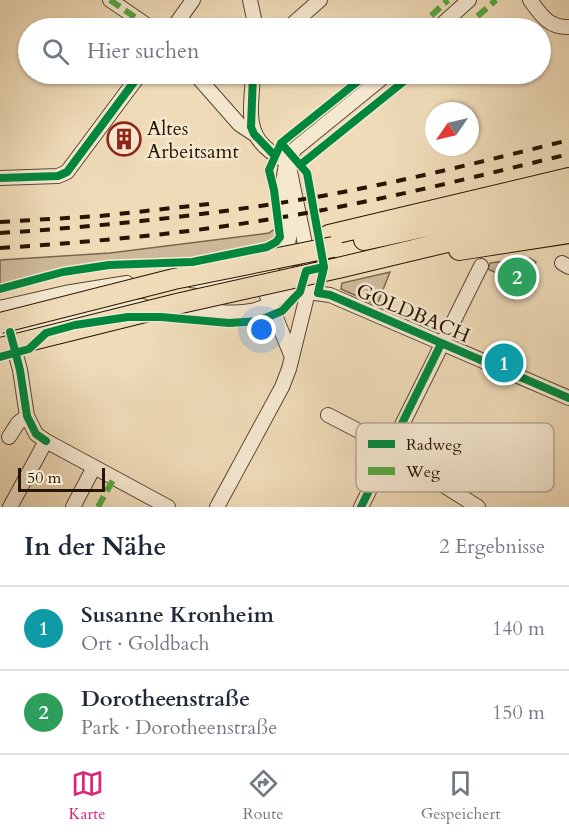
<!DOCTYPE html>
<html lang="de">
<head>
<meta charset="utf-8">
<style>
	body { margin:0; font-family:Cardo,serif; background:#f2f2f3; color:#1f2937 }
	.compass { position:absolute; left:425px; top:102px; width:54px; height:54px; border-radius:50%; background:#fff; box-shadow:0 2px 4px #0004; rotate:236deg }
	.scale { position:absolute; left:18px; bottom:15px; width:87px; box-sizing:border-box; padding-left:6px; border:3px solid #261400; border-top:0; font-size:16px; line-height:21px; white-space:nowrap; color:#261400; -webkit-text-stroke:4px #f5e8d1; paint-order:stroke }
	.you { position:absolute; left:262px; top:330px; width:21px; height:21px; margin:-15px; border:4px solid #fff; border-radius:50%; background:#1a73e8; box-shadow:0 0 0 9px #1a73e833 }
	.badge { display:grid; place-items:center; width:39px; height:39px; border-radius:50%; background:#db2777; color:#fff; font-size:20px; font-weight:700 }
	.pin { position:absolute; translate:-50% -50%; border:3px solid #fff; box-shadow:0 2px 6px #0006 }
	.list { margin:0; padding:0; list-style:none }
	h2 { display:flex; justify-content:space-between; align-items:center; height:78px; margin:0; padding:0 24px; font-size:26px }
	h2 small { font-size:20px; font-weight:400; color:#747a83 }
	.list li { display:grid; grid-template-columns:39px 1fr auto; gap:18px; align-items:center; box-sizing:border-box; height:84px; padding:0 24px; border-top:2px solid #e0e1e3 }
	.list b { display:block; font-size:22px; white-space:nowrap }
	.list p { margin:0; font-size:20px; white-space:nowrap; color:#747a83 }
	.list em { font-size:20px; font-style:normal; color:#747a83 }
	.icon { flex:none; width:33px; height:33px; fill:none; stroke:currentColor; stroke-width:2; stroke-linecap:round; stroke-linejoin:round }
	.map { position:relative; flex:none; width:569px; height:507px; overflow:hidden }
	.search { position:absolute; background:#fff; box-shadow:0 2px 4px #0004; left:18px; right:18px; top:18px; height:66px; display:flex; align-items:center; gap:15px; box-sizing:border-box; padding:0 21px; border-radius:33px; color:#747a83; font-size:22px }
	.sheet { height:246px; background:#fff }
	nav { display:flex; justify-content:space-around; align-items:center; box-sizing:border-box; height:84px; border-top:2px solid #e0e1e3; background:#fff; font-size:16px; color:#747a83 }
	nav a { display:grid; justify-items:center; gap:3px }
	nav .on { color:#db2777 }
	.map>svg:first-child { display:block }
</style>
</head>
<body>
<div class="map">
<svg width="569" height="507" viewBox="0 0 569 507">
	<rect width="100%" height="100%" fill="#efdbb8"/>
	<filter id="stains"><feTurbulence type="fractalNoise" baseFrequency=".00333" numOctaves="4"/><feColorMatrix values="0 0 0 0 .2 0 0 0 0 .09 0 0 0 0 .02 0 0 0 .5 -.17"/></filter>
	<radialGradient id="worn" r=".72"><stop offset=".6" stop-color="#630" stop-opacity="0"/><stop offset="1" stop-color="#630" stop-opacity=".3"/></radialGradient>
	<path fill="#cdb999" stroke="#7a664c" stroke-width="1.5" d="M276 228V235L271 242 194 259 164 262 88 264 62 269 0 286V260L110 253 269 233Z
		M529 258 536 262 525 286 488 269 490 263Z
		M390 272 377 305 341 289 342 283Z"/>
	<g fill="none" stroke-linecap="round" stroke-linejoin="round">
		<defs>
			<path id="minor" d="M110 0 151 28
				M250 0 256 28
				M530 0C541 15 549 28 569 27
				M173 28 193 0
				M288 28 320 0
				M438 28 469 0
				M195 74 239 124 254 134
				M253 74C251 116 242 140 288 162
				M0 178 58 176 67 172 140 74
				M562 263 569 267
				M191 280C224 285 240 285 269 266
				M308 292 330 295 569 398
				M3 307 20 370 27 416 36 434 46 441 168 507
				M180 307C230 313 269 325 297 273
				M0 308 65 293 127 283
				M0 334 83 312 143 306
				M292 357 263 286C265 265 287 259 289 238 293 207 271 176 296 148L387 74
				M328 415 390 447
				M9 437 18 423 27 416
				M389 451 478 507
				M10 507 46 441
				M73 507 94 467
				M217 507 282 387 289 369 308 292 311 273 288 162
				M361 507 481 266"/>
			<path id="highway" d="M329 235 569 178
				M364 240 569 195
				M459 250 569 233
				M338 268 569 213"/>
		</defs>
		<use href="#minor" stroke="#58462e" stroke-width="16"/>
		<use href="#highway" stroke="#261400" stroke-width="22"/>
		<use href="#minor" stroke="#f5e8d1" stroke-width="14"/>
		<use href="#highway" stroke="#efdbb8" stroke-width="20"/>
		<path stroke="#261400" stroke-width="4" stroke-dasharray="10 10" stroke-linecap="butt" d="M0 222 100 216 209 204
			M0 233C106 226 211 215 316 197 401 182 485 161 569 140
			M0 248C91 242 182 234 271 219 372 203 470 178 569 154"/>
		<defs>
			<path id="highway-bridge" d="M0 323 174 279 333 247
				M0 348 181 303 338 268"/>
		</defs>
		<use href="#highway-bridge" stroke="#261400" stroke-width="22" stroke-linecap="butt"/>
		<use href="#highway-bridge" stroke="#efdbb8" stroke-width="20"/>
		<path stroke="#53a840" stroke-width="6" stroke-dasharray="12 6" stroke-linecap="butt" d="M110 0 151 28
			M418 28 448 0
			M464 28 496 0
			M98 507 114 478"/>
		<defs>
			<path id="cycleway" d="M253 74 251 127 254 134 274 155
				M281 143 307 173 324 267 318 293 330 295 569 398
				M300 165 413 74
				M0 178 58 176 67 172 140 74
				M0 289 63 272 109 265 192 262 267 247 276 242 280 237 274 190 269 170 281 143 367 74
				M10 332 20 370 27 416 36 434 46 441
				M0 357 29 349 46 333 75 325 128 317H161L229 323 258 321 282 311 294 298 300 292 306 271 324 267
				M361 507 441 344"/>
		</defs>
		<use href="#cycleway" stroke="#f5e8d1" stroke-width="11"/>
		<use href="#cycleway" stroke="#00873e" stroke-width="8"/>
	</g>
	<defs>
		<symbol id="building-ring" viewBox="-11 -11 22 22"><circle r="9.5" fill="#f5e8d1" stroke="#8f2418" stroke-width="1.5"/><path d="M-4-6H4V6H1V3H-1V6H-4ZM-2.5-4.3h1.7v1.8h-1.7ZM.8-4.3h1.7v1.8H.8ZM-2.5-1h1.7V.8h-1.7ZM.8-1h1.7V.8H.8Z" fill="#8f2418"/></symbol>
	</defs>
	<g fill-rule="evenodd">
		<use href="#building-ring" x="105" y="120" width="38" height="38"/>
	</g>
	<g text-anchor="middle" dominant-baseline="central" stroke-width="5" stroke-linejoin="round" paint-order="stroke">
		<g font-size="20" fill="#261400" stroke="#f5e8d1" text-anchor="start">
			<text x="147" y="128">Altes<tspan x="147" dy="23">Arbeitsamt</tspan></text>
		</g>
		<g font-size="20" fill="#261400" stroke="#f5e8d1">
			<text transform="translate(413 313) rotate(23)">GOLDBACH</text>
		</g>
	</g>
	<rect x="356" y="423" width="198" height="69" rx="9" fill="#f5e8d1" stroke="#b7a892" stroke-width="1.5"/>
	<rect x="368" y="440" width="27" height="8" fill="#00873e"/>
	<rect x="368" y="467" width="27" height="8" fill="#53a840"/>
	<g font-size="16" fill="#261400">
		<text x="406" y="450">Radweg</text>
		<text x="406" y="477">Weg</text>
	</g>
	<rect width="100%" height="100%" filter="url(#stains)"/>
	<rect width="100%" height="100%" fill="url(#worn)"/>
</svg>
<svg class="compass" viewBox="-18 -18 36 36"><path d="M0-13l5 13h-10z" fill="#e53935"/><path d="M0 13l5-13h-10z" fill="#747a83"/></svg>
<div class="scale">50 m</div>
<div class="you"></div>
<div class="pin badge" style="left:504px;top:363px;background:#0f9aa8">1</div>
<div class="pin badge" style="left:517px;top:277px;background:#2e9e5b">2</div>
<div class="search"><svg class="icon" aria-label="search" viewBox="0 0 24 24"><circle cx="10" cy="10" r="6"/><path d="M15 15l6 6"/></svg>Hier suchen</div>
</div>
<section class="sheet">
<h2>In der Nähe<small>2 Ergebnisse</small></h2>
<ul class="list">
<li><span class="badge" style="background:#0f9aa8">1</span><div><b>Susanne Kronheim</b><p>Ort · Goldbach</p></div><em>140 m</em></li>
<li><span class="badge" style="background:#2e9e5b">2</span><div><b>Dorotheenstraße</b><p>Park · Dorotheenstraße</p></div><em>150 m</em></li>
</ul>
</section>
<nav>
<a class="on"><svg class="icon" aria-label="map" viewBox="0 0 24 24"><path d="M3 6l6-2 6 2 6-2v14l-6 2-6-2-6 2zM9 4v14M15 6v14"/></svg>Karte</a>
<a><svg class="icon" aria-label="directions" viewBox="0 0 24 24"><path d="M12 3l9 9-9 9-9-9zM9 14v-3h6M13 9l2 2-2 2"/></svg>Route</a>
<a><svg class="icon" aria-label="saved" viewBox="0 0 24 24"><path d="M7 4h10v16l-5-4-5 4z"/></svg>Gespeichert</a>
</nav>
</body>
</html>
